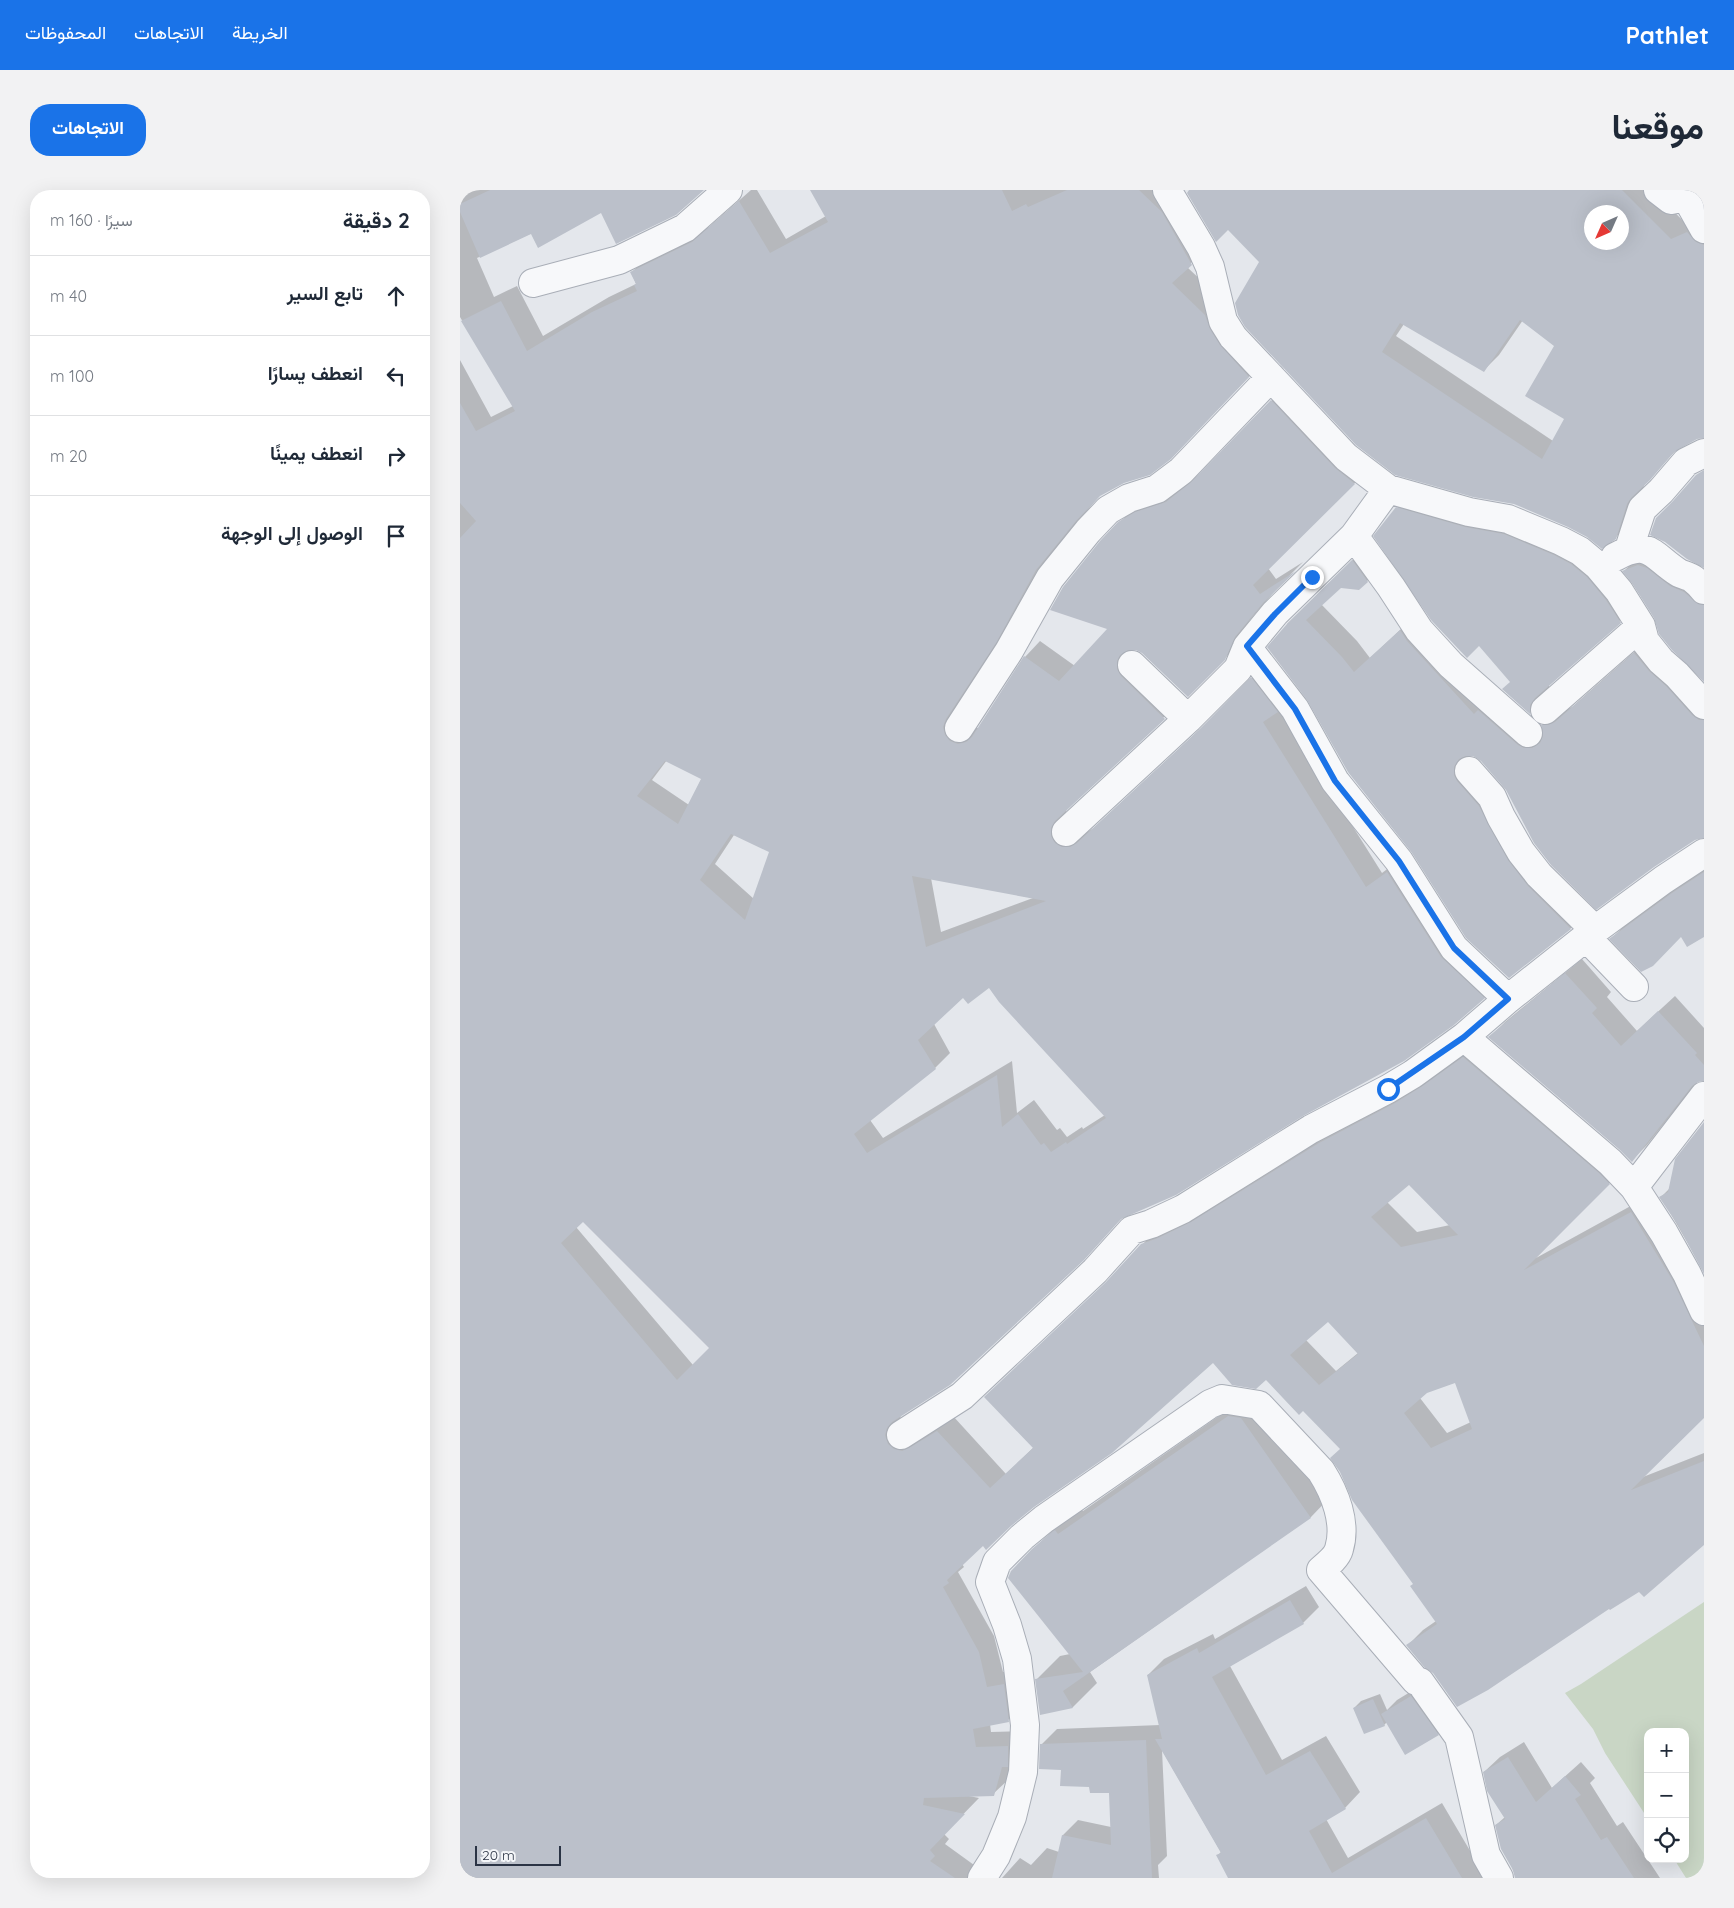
<!DOCTYPE html>
<html lang="ar">
<head>
<meta charset="utf-8">
<style>
	body { margin:0; font-family:Quicksand,Vazirmatn,sans-serif; background:#f2f2f3; color:#1f2937; direction:rtl }
	.controls { position:absolute; right:15px; bottom:15px; display:grid; overflow:hidden; border-radius:10px; box-shadow:0 5px 20px #0002 }
	.controls button { width:45px; height:45px; display:grid; place-items:center; padding:0; border:0; border-bottom:1px solid #e0e1e3; background:#fff; color:#1f2937; font:25px sans-serif }
	.compass { position:absolute; left:1124px; top:15px; width:45px; height:45px; border-radius:50%; background:#fff; box-shadow:0 5px 20px #0002; rotate:225deg }
	.scale { position:absolute; left:15px; bottom:12px; width:86px; box-sizing:border-box; padding-left:5px; border:2px solid #2b3445; border-top:0; font-size:14px; line-height:18px; white-space:nowrap; color:#2b3445; -webkit-text-stroke:4px #f4f6f9; paint-order:stroke }
	.stop { position:absolute; width:15px; height:15px; margin:-11px; border:4px solid #1a73e8; border-radius:50%; background:#fff }
	.stop.end { background:#1a73e8; border-color:#fff; box-shadow:0 1px 5px #0008 }
	.list { margin:0; padding:0; list-style:none }
	h2 { display:flex; justify-content:space-between; align-items:center; height:65px; margin:0; padding:0 20px; font-size:21px }
	h2 small { font-size:16px; font-weight:400; color:#747a83 }
	.list li { display:grid; grid-template-columns:32px 1fr auto; gap:15px; align-items:center; box-sizing:border-box; height:80px; padding:0 20px; border-top:1px solid #e0e1e3 }
	.list b { display:block; font-size:19px; white-space:nowrap }
	.list em { font-size:16px; font-style:normal; color:#747a83 }
	.icon { flex:none; width:28px; height:28px; fill:none; stroke:currentColor; stroke-width:2; stroke-linecap:round; stroke-linejoin:round }
	.map { position:relative; flex:none; width:1244px; height:1688px; overflow:hidden; direction:ltr; border-radius:20px }
	header { display:flex; align-items:center; gap:30px; box-sizing:border-box; height:70px; padding:0 25px; background:#1a73e8; color:#fff }
	header strong { font-size:24px }
	nav { display:flex; gap:28px; margin-inline-start:auto; font-size:18px }
	.intro { display:flex; align-items:center; justify-content:space-between; box-sizing:border-box; height:120px; padding:0 30px }
	h1 { margin:0; font-size:35px }
	.button { padding:12px 22px; border-radius:20px; background:#1a73e8; color:#fff; font-size:18px; font-weight:700 }
	main { display:flex; gap:30px; padding:0 30px }
	aside { flex:1; background:#fff; border-radius:20px; box-shadow:0 5px 20px #0002 }
	.map>svg:first-child { display:block }
</style>
</head>
<body>
<header>
<strong>Pathlet</strong>
<nav><a>الخريطة</a><a>الاتجاهات</a><a>المحفوظات</a></nav>
</header>
<div class="intro"><h1>موقعنا</h1><a class="button">الاتجاهات</a></div>
<main>
<div class="map">
<svg width="1244" height="1688" viewBox="0 0 1244 1688">
	<rect width="100%" height="100%" fill="#e4e7ec"/>
	<path fill="#c9d6c5" d="M1244 1412V1688H1226L1214 1669H1225V1542H1188V1629L1145 1563 1133 1539 1105 1503 1121 1494Z"/>
	<path fill="#0003" fill-rule="evenodd" d="M0 0H243L141 22 72 43 17 68 34 107 57 96 83 146 149 107 176 94 172 82 187 67 249 37 291 0H297L326 49 366 26 351 0H693L704 17 746 58 727 77 761 109 804 171 726 252 640 305 592 363 551 436 514 538H519L565 467 580 451 615 476 650 439 659 333 675 317 723 296 745 280 827 195 910 278 808 378 816 389 843 372 817 398 790 430 780 453 728 505 683 462 677 459H672V463L720 512 609 616 606 621V630L618 642H627L634 638 753 527 807 473 819 519 922 683 943 667 996 751 1039 792 1024 808 842 925 663 1027 441 1225 440 1229 443 1238 493 1226 546 1284 574 1257 652 1087 698 1038 1019 852 1164 978 1076 1068 1187 1007 1244 1110V1227L1183 1287 1244 1263V1353L1179 1400 974 1482 948 1455 963 1440 976 1431 881 1259 843 1219 806 1189 753 1171 523 1354 502 1374 504 1377 498 1382 534 1446 543 1482 560 1479 564 1515 548 1530 530 1534 531 1542 563 1541 549 1589 533 1604 509 1606 519 1608 484 1644 489 1649 485 1654 532 1688H0V170L31 227 53 216 0 127ZM207 570 242 588 229 615 192 590ZM274 645 311 661 294 709 255 674ZM471 688 573 708 481 742ZM529 796 645 925 623 939 622 937 607 947 600 938 597 940 574 910 557 923 552 871 423 948 410 930 475 878 490 863 474 834 504 806ZM949 993 990 1035 957 1042 927 1012ZM123 1031 250 1158 233 1175 116 1037ZM868 1130 898 1163 876 1181 846 1150ZM996 1192 1011 1232 987 1243 960 1208 967 1202Z
		M731 0H1193L1227 35 1244 27V240L1218 258 1185 293 1171 332 1155 348 801 72ZM1132 22H1162V52H1132ZM1063 130 1095 156 1105 229 1093 251 936 146 944 134 1024 180 1039 165Z
		M956 298 1025 318 1179 413 1089 495V503L1070 522 1044 499 1052 491 937 318Z
		M908 355 923 376 907 391 881 397 861 414 897 451 910 468 956 425 1080 543H1084L1082 535 1098 520H1105L1112 517 1190 448 1244 506V646L1045 596 1021 569 1014 565H1009L1012 575 1043 619 1126 722 1111 738 1049 787 827 434Z
		M1179 366 1244 391V490L1195 427 1164 381Z
		M1244 678V746L1222 745 1151 749 1167 733Z
		M1122 769 1151 802 1147 807 1177 841 1215 806 1244 838V889L1239 890 1187 955 1172 970 1161 959 1030 847 1045 832Z
		M1244 934V1081L1201 1007 1211 997Z
		M793 1202 874 1303 851 1327 630 1482 637 1493 613 1517 581 1524 576 1490 600 1466 610 1464 552 1381 598 1335 619 1317 623 1321Z
		M846 1396 859 1417 843 1433 770 1476 822 1570 866 1546 900 1602 885 1618 866 1629 888 1668 982 1613 1026 1688H770L758 1665 761 1662 702 1560 707 1666 698 1675 699 1688H542L560 1668 571 1675 587 1658 599 1662 603 1645 618 1630 651 1637 650 1601 630 1596 602 1579 581 1555 597 1539 700 1535 688 1485 704 1469 753 1444 755 1449Z
		M965 1493 992 1530 978 1544 927 1532 924 1535 894 1518 901 1511 920 1504 927 1520 937 1510Z
		M1064 1552 1092 1598 1121 1572 1135 1588 1130 1593 1157 1636 1163 1632 1200 1688H1056L1036 1635 1045 1627 1024 1582 1040 1567Z"/>
	<path fill="#bbc0ca" fill-rule="evenodd" d="M30 0H244L216 25 156 54 141 23 78 58 71 44 20 68 0 22V14Z
		M350 0H542L552 21 566 14 568 17 607 0H679L702 22 732 75 712 93 745 125 750 139 760 155 789 187 711 269 690 285 664 293 640 306 616 331 576 380 536 453 486 529 483 537 485 545 490 551 498 554 506 552 512 547 564 466 599 491 647 439 590 420 603 397 640 351 658 332 675 322 706 312 730 293 811 210 875 278 895 294 793 395 800 404 836 381 803 413 775 447 765 470 728 507 682 463 676 460H668L660 465 657 471V479L661 486 705 529 595 631 591 638V646L595 653 602 657H610L617 653 739 540 791 487 818 522 803 532 906 697 927 682 981 767 1025 808 994 835 944 871 843 926 716 1005 661 1029 624 1070 502 1184 490 1195 432 1232 427 1238 425 1245 428 1254 434 1259 442 1261 449 1258 477 1241 530 1298 573 1258 524 1207 646 1092 681 1054 698 1048 731 1032 859 953 935 913 961 897 1003 867 1139 983 1150 994 1064 1080 1171 1022 1213 1091 1244 1156V1228L1171 1300 1244 1271V1355L1184 1407 1179 1402 1150 1420 1149 1419 1028 1500 997 1517 973 1483 965 1478 946 1455 977 1434 950 1396 953 1394 892 1310 880 1282 870 1268 880 1259 843 1221 839 1225 806 1190 796 1199 772 1195 753 1173 652 1263 574 1317 551 1336 526 1360 523 1356 487 1390 489 1393 483 1397 519 1462 527 1497 544 1494 549 1532 513 1539 516 1557 548 1556V1577H542L534 1606 464 1608 463 1615 505 1624 470 1660 475 1666 470 1671 495 1688H0V348L16 331 0 313V213L16 241 55 221 1 131 41 111 67 161 132 122 177 101 174 95 176 94 170 82 232 52 279 11 310 63 368 32ZM205 571 241 589 218 634 177 606ZM271 644 309 662 285 730 240 690ZM452 686 586 711 466 757ZM529 798 539 812 646 928 607 954 606 952 591 962 584 953 581 955 558 924 542 937 537 885 407 963 394 944 476 879 458 850 503 808 508 814ZM949 995 998 1045 941 1057 911 1027ZM123 1032 249 1158 217 1190 101 1053ZM868 1132 898 1164 859 1195 830 1165ZM995 1193 1012 1239 971 1258 944 1223 967 1203Z
		M729 0H1162L1211 49 1227 42 1236 52 1244 55V248L1237 249 1214 262 1190 290 1171 308 1167 314 1156 349 1142 359 1127 347 1108 337 1054 314 1013 307 935 285 896 255 785 137 778 125 775 113 799 72 768 40 756 52 727 3ZM1132 22H1162V52H1132ZM1060 130 1094 156 1065 206 1104 229 1082 269 922 162 940 133 1024 182Z
		M1244 280V378L1227 369 1205 352 1190 345 1196 328 1213 311 1236 285Z
		M936 317 1005 337 1044 344 1094 365 1111 374 1127 387 1146 410 1161 433 1075 508 1070 515V524L1042 499 1050 492 1019 456 1007 468 971 430 913 346Z
		M892 370 908 392 899 400 881 398 846 430 882 467 894 482 940 440 947 451 1014 524 1018 520 1058 555 1064 558H1072L1080 553 1083 546 1081 535H1088L1095 532 1174 463 1189 481 1206 496 1232 525 1239 530H1244V648L1235 650 1194 677 1136 720 1091 675 1074 653 1046 600 1021 571 1013 566H1006L999 569 994 577V585L997 591 1019 616 1048 670 1068 696 1111 739 1049 788 1006 748 952 663 888 582 847 510 807 457 827 434Z
		M1178 375 1187 378 1210 396 1224 402 1238 414 1244 415V492L1212 460 1199 444 1194 428 1172 393 1162 381Z
		M1244 682V747L1227 757 1221 747 1193 776 1181 782 1149 749 1212 703Z
		M1105 783 1137 818 1132 823 1161 856 1198 821 1237 863 1235 865 1244 875V891L1238 892 1232 896 1172 972 1160 960 1028 847Z
		M1244 932V1084L1218 1035 1199 1007 1208 1002 1215 969Z
		M768 1226 781 1228 851 1328 603 1501 613 1518 580 1525 575 1489 623 1482 548 1388 551 1381 572 1359 593 1341 595 1340 598 1344Z
		M830 1410 844 1434 752 1487 806 1585 850 1561 886 1619 849 1641 872 1683 966 1628 1002 1688H768L756 1665 761 1663 695 1549H702L687 1485 737 1458 739 1463Z
		M951 1506 979 1545 945 1565 921 1524Z
		M913 1509 925 1536 904 1544 893 1518Z
		M686 1550 692 1688H592L602 1645 651 1655 649 1603H630L629 1597 600 1596 601 1580 579 1579 580 1554Z
		M1048 1567 1076 1612 1105 1586 1121 1605 1115 1609 1141 1650 1147 1647 1174 1688H1055L1053 1680 1041 1659 1035 1635 1045 1629 1027 1601 1023 1582Z"/>
	<g fill="none" stroke-linecap="round" stroke-linejoin="round">
		<defs>
			<path id="street" d="M707 0 741 57 750 77 763 131 773 147 886 267 928 299 1009 322 1048 329 1101 351 1120 361 1138 376 1159 401 1181 436 1185 451 1201 471 1217 485 1244 515
				M1198 0 1211 10 1226 7 1244 39
				M73 93 159 70 225 38 268 0
				M894 346 931 397 959 440 991 475 1068 543
				M1169 359 1182 319 1201 301 1226 272 1244 263
				M1155 367C1190 348 1192 366 1219 383 1223 385 1229 386 1233 389 1237 392 1241 396 1244 400
				M787 457 835 519 875 591 939 671 994 758 1048 809
				M672 475 728 529
				M1085 520 1181 436
				M499 538 549 461 590 388 628 341 648 320 669 308 697 299 721 281 811 187
				M1009 581 1032 607 1041 627 1061 662 1079 685 1135 740
				M606 642 728 529 778 479 787 457 815 423 894 346 928 299
				M1126 747 1174 797
				M1004 847 1150 972 1174 997 1204 1043 1227 1084 1244 1121
				M1174 997 1244 906
				M441 1245 502 1206 635 1081 672 1040 691 1034 723 1019 851 939 928 899 953 884 1004 847 1048 809 1135 740 1203 690 1244 663
				M522 1688 536 1666 552 1627 563 1582 565 1535 557 1469 547 1435 530 1392 537 1372 562 1347 584 1329 750 1214 762 1209 799 1215 861 1281C875 1303 887 1333 879 1359 877 1367 867 1375 861 1380L956 1491 960 1492 999 1547 1026 1665 1039 1688"/>
		</defs>
		<use href="#street" stroke="#a9aeb7" stroke-width="30"/>
		<use href="#street" stroke="#f7f8fa" stroke-width="28"/>
	</g>
	<g fill="none" stroke-linecap="round" stroke-linejoin="round">
		<path stroke="#1a73e8" stroke-width="6" d="M852 387 815 424 787 456 835 519 875 591 939 671 994 758 1048 809 1004 847 928 899"/>
	</g>
</svg>
<div class="controls">
<button>+</button>
<button>−</button>
<button><svg class="icon" aria-label="locate" viewBox="0 0 24 24"><circle cx="12" cy="12" r="6"/><path d="M12 2v4M12 18v4M2 12h4M18 12h4"/></svg></button>
</div>
<svg class="compass" viewBox="-18 -18 36 36"><path d="M0-13l5 13h-10z" fill="#e53935"/><path d="M0 13l5-13h-10z" fill="#747a83"/></svg>
<div class="scale">20 m</div>
<div class="stop" style="left:928px;top:899px"></div>
<div class="stop end" style="left:852px;top:387px"></div>
</div>
<aside>
<h2>2 دقيقة<small>سيرًا · 160 m</small></h2>
<ul class="list">
<li><svg class="icon" aria-label="ahead" viewBox="0 0 24 24"><path d="M12 20V5M6 11l6-6 6 6"/></svg><div><b>تابع السير</b></div><em>40 m</em></li>
<li><svg class="icon" aria-label="left" viewBox="0 0 24 24"><path d="M17 20v-9H6M10 6l-5 5 5 5"/></svg><div><b>انعطف يسارًا</b></div><em>100 m</em></li>
<li><svg class="icon" aria-label="right" viewBox="0 0 24 24"><path d="M7 20v-9h11M14 6l5 5-5 5"/></svg><div><b>انعطف يمينًا</b></div><em>20 m</em></li>
<li><svg class="icon" aria-label="arrive" viewBox="0 0 24 24"><path d="M6 21V4h12l-3 4 3 4H6"/></svg><div><b>الوصول إلى الوجهة</b></div></li>
</ul>
</aside>
</main>
</body>
</html>
